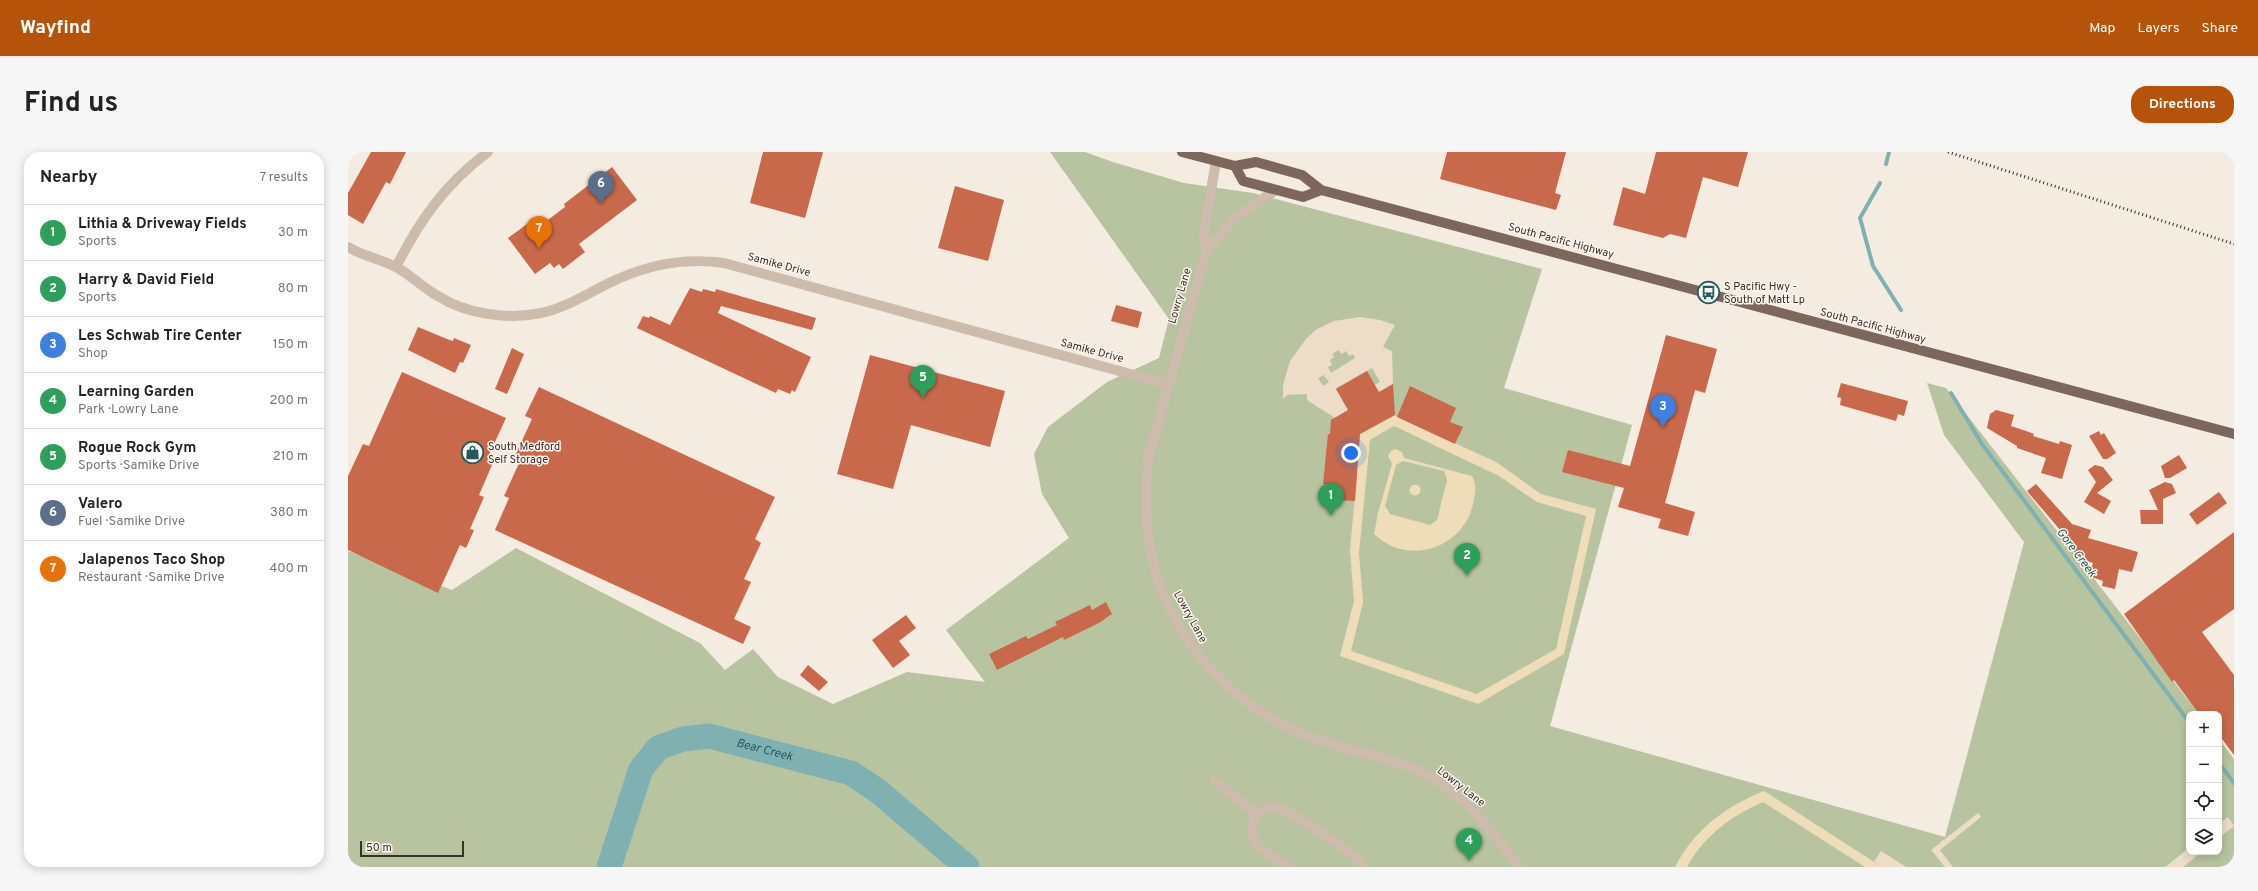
<!DOCTYPE html>
<html lang="en">
<head>
<meta charset="utf-8">
<style>
	body { margin:0; font-family:Overpass,sans-serif; background:#f6f6f6; color:#222 }
	.controls { position:absolute; right:12px; bottom:12px; display:grid; overflow:hidden; border-radius:8px; box-shadow:0 2px 10px #0003 }
	.controls button { width:36px; height:36px; display:grid; place-items:center; padding:0; border:0; border-bottom:1px solid #e0e0e0; background:#fff; color:#222; font:20px sans-serif }
	.scale { position:absolute; left:12px; bottom:10px; width:104px; box-sizing:border-box; padding-left:4px; border:2px solid #3b302b; border-top:0; font-size:11px; line-height:14px; white-space:nowrap; color:#3b302b; -webkit-text-stroke:3px #fbf5ee; paint-order:stroke }
	.you { position:absolute; left:1003px; top:301px; width:14px; height:14px; margin:-10px; border:3px solid #fff; border-radius:50%; background:#1a73e8; box-shadow:0 0 0 6px #1a73e833 }
	.badge { display:grid; place-items:center; width:26px; height:26px; border-radius:50%; background:#b45309; color:#fff; font-size:13px; font-weight:700 }
	.pin { position:absolute; translate:-50% -33px; filter:drop-shadow(0 1px 2px #0008) }
	.pin::after { content:''; position:absolute; top:21px; width:14px; height:12px; background:inherit; clip-path:polygon(0 0,100% 0,50% 100%) }
	.list { margin:0; padding:0; list-style:none }
	h2 { display:flex; justify-content:space-between; align-items:center; height:52px; margin:0; padding:0 16px; font-size:17px }
	h2 small { font-size:13px; font-weight:400; color:#767676 }
	.list li { display:grid; grid-template-columns:26px 1fr auto; gap:12px; align-items:center; box-sizing:border-box; height:56px; padding:0 16px; border-top:1px solid #e0e0e0 }
	.list b { display:block; font-size:15px; white-space:nowrap }
	.list p { margin:0; font-size:13px; white-space:nowrap; color:#767676 }
	.list em { font-size:13px; font-style:normal; color:#767676 }
	.icon { flex:none; width:22px; height:22px; fill:none; stroke:currentColor; stroke-width:2; stroke-linecap:round; stroke-linejoin:round }
	.map { position:relative; flex:none; width:1886px; height:715px; overflow:hidden; border-radius:16px }
	header { display:flex; align-items:center; gap:24px; box-sizing:border-box; height:56px; padding:0 20px; background:#b45309; color:#fff }
	header strong { font-size:19px }
	nav { display:flex; gap:22px; margin-inline-start:auto; font-size:14px }
	.intro { display:flex; align-items:center; justify-content:space-between; box-sizing:border-box; height:96px; padding:0 24px }
	h1 { margin:0; font-size:28px }
	.button { padding:10px 18px; border-radius:16px; background:#b45309; color:#fff; font-size:14px; font-weight:700 }
	main { display:flex; gap:24px; padding:0 24px }
	aside { flex:1; background:#fff; border-radius:16px; box-shadow:0 2px 10px #0003 }
	.map>svg:first-child { display:block }
</style>
</head>
<body>
<header>
<strong>Wayfind</strong>
<nav><a>Map</a><a>Layers</a><a>Share</a></nav>
</header>
<div class="intro"><h1>Find us</h1><a class="button">Directions</a></div>
<main>
<aside>
<h2>Nearby<small>7 results</small></h2>
<ul class="list">
<li><span class="badge" style="background:#2e9e5b">1</span><div><b>Lithia &amp; Driveway Fields</b><p>Sports</p></div><em>30 m</em></li>
<li><span class="badge" style="background:#2e9e5b">2</span><div><b>Harry &amp; David Field</b><p>Sports</p></div><em>80 m</em></li>
<li><span class="badge" style="background:#3f7fe0">3</span><div><b>Les Schwab Tire Center</b><p>Shop</p></div><em>150 m</em></li>
<li><span class="badge" style="background:#2e9e5b">4</span><div><b>Learning Garden</b><p>Park · Lowry Lane</p></div><em>200 m</em></li>
<li><span class="badge" style="background:#2e9e5b">5</span><div><b>Rogue Rock Gym</b><p>Sports · Samike Drive</p></div><em>210 m</em></li>
<li><span class="badge" style="background:#5c6f8a">6</span><div><b>Valero</b><p>Fuel · Samike Drive</p></div><em>380 m</em></li>
<li><span class="badge" style="background:#e8710a">7</span><div><b>Jalapenos Taco Shop</b><p>Restaurant · Samike Drive</p></div><em>400 m</em></li>
</ul>
</aside>
<div class="map">
<svg width="1886" height="715" viewBox="0 0 1886 715">
	<rect width="100%" height="100%" fill="#f4ebe1"/>
	<path fill="#b8c4a0" d="M702 0H737L765 10 836 31 905 41 1194 117 1156 236 1284 273 1202 574 1597 685 1676 390 1596 283 1579 231 1598 236 1851 562H1841V700H1871V587L1886 607V715H0V399L104 438 168 396 352 491 377 518 405 497 430 525 485 552 559 520 637 530 598 478 721 386 694 342 686 302 700 275 759 230 811 206 821 167Z"/>
	<path fill="#efdcb8" fill-rule="evenodd" d="M1046 263 1148 310 1193 342 1248 357 1216 502 1130 552 992 504 1006 449 1002 399 1012 282ZM1046 274 1151 324 1189 350 1238 364 1208 497 1129 542 1003 499 1015 450 1011 401 1022 288Z
		M1047 297 1054 300 1056 306 1124 324C1128 331 1128 339 1126 347 1119 395 1061 416 1026 382L1030 361 1044 312 1040 304 1042 300ZM1055 309 1096 319 1099 328 1089 368 1082 373 1042 362 1037 354 1048 313Z
		M1061.5 338a5.5 5.5 0 1 1 11 0a5.5 5.5 0 1 1-11 0Z
		M1416 639 1534 715H1517L1415 650C1383 664 1356 684 1339 715H1327C1346 678 1378 654 1416 639Z"/>
	<path fill="#ecdcc8" fill-rule="evenodd" d="M1012 165 1032 168 1047 173 1035 195 1044 199 1045 232 987 266 959 248V242L939 243 935 247V233L942 209 958 187 969 177 986 169ZM991 198 993 202 998 199 1001 204 1005 202 1007 206 983 221 980 215 984 213 982 208 986 205 984 202ZM1024 216 1032 230 996 250 988 236ZM976 223 981 230 975 234 970 226Z
		M1630 661 1633 665 1592 698 1605 715H1597L1583 698Z
		M1880 665 1886 674 1871 686V672Z
		M1841 696V700H1854L1835 715H1817Z
		M1533 699 1558 715H1534L1526 710Z"/>
	<g fill="none" stroke-linecap="round" stroke-linejoin="round">
		<path stroke="#7fb0b2" stroke-width="4" d="M1538 12 1541 0
			M1532 31 1512 66 1525 114 1553 158
			M1603 241 1634 292 1841 570
			M1871 611 1886 631"/>
		<path stroke="#7fb0b2" stroke-width="25" id="s1" d="M261 715 293 617 310 596 335 587 361 584 503 621 530 639 619 715"/>
	</g>
	<path fill="#c8694b" d="M23 0H58L42 32 38 30 15 72 0 63V41Z
		M415 0H475L457 66 402 51Z
		M1099 0H1218L1207 41 1213 43 1208 58 1092 27Z
		M1308 0H1400L1390 35 1355 25 1338 86 1322 82 1315 86 1265 73 1275 35 1297 42Z
		M264 15 289 48 231 92 237 100 215 117 211 112 206 116 202 111 187 122 160 86 179 72 192 74 217 55 216 52Z
		M607 34 656 48 640 109 590 96Z
		M342 136 354 140 355 137 367 140 368 137 468 166 464 178 373 154 370 161 463 205 447 240 444 238 442 242 430 237 428 241 289 176 295 164 301 166 302 164 322 173Z
		M768 153 794 160 790 176 763 169Z
		M70 175 99 187 105 189 106 186 123 193 115 211 112 210 107 221 60 198Z
		M1318 183 1369 197 1357 241 1347 238 1317 351 1347 360 1340 384 1310 376 1313 367 1270 355 1276 336 1214 320 1220 298 1282 314Z
		M164 196 176 202 159 242 147 237Z
		M522 203 657 239 642 295 563 273 545 337 489 322Z
		M1019 219 1031 240 1045 232 1047 263 1012 282 1007 349 989 348 990 334 975 332 980 282H982L983 268 1000 258 988 237Z
		M54 220 158 266 141 303 147 306 131 343 136 345 122 377 126 378 118 396 112 393 90 441 0 398V324L15 292 21 294Z
		M1493 231 1560 249 1556 264 1550 262 1548 269 1492 253 1493 246 1489 245Z
		M1062 234 1108 256 1102 270 1115 275 1107 292 1049 265Z
		M191 235 427 345 407 387 413 391 396 427 403 430 386 467 403 475 395 492 147 378 161 346 156 344 173 307 167 304 184 267 177 264Z
		M1648 258 1666 263 1663 274 1681 280 1686 282 1685 284 1711 292 1712 289 1724 293 1714 327 1693 321 1698 306 1669 296V294L1639 276 1642 262Z
		M1751 279 1753 283 1756 281 1768 301 1759 307H1755L1741 284Z
		M1831 303 1839 316 1822 326H1817L1813 314Z
		M1747 313 1755 315 1765 328 1749 341 1763 349 1756 362 1736 350 1748 330 1740 318Z
		M1817 330 1824 332 1828 341 1815 347V372H1793L1792 358H1810L1801 338Z
		M1688 332 1724 372 1743 378 1740 386 1790 400 1784 420 1771 417 1767 437 1754 434 1755 429 1741 424 1745 411 1726 405 1727 400 1722 398 1724 392 1679 339Z
		M1871 340 1879 351 1849 373 1841 362Z
		M1886 380V457L1854 480 1886 523V603L1871 583V562H1851L1826 528 1824 530 1776 462Z
		M758 450 764 462 751 471 716 488 715 485 649 518 641 502 678 484 680 487 709 473 707 470 742 453 744 458Z
		M558 463 568 476 551 489 562 503 545 516 524 488Z
		M460 513 480 530 471 539 452 523Z"/>
	<g fill="none" stroke-linecap="round" stroke-linejoin="round">
		<path stroke="#cdbbac" stroke-width="10" d="M868 9 856 80 858 100 800 307C797 341 797 376 805 410 824 489 885 555 960 584 1000 600 1044 603 1083 625 1120 647 1145 681 1171 715
			M0 95C15 104 32 107 48 115 63 123 75 136 90 144 118 162 160 168 193 161 217 156 237 143 259 132 297 113 334 105 376 111L819 232
			M858 100 887 65 928 38
			M48 115C72 68 97 32 140 0
			M867 629 909 663
			M941 715C923 704 894 691 907 666 911 660 918 655 925 655 941 655 993 695 1009 706L1015 715"/>
		<path stroke="#7d675c" stroke-width="10" d="M834 0 887 14 908 10 954 23 973 38 1886 282
			M887 14 895 29 955 45 973 38"/>
		<path stroke="#3b302b" stroke-width="3" stroke-dasharray="1 3" stroke-linecap="butt" d="M1600 0 1886 92"/>
	</g>
	<defs>
		<symbol id="bus-ring" viewBox="-11 -11 22 22"><circle r="9.5" fill="#fbf5ee" stroke="#1f5a5e" stroke-width="1.5"/><path d="M-5-6H5V4H4V6H2V4H-2V6H-4V4H-5ZM-3.5-4V0h7V-4ZM-3.5 1.2v1.5H-2V1.2ZM2 1.2v1.5H3.5V1.2Z" fill="#1f5a5e"/></symbol>
		<symbol id="shop-ring" viewBox="-11 -11 22 22"><circle r="9.5" fill="#fbf5ee" stroke="#1f5a5e" stroke-width="1.5"/><path d="M-5-2.5h2.3a2.7 3.5 0 0 1 5.4 0H5L5.5 6h-11ZM-1.5-2.5h3a1.5 2.3 0 0 0-3 0Z" fill="#1f5a5e"/></symbol>
	</defs>
	<g fill-rule="evenodd">
		<use href="#bus-ring" x="1348" y="128" width="25" height="25"/>
		<use href="#shop-ring" x="112" y="288" width="25" height="25"/>
	</g>
	<g text-anchor="middle" dominant-baseline="central" stroke-width="3" stroke-linejoin="round" paint-order="stroke">
		<g font-size="11" fill="#3b302b" stroke="#fbf5ee">
			<text transform="translate(1213 89) rotate(15)">South Pacific Highway</text>
			<text transform="translate(431 113) rotate(15)">Samike Drive</text>
			<text transform="translate(832 144) rotate(-74)">Lowry Lane</text>
			<text transform="translate(1525 174) rotate(15)">South Pacific Highway</text>
			<text transform="translate(744 199) rotate(15)">Samike Drive</text>
			<text transform="translate(842 465) rotate(61)">Lowry Lane</text>
			<text transform="translate(1113 635) rotate(38)">Lowry Lane</text>
		</g>
		<g font-size="11" fill="#3b302b" stroke="#fbf5ee" text-anchor="start">
			<text x="1376" y="135">S Pacific Hwy -<tspan x="1376" dy="13">South of Matt Lp</tspan></text>
			<text x="140" y="295">South Medford<tspan x="140" dy="13">Self Storage</tspan></text>
		</g>
		<g font-size="12" font-style="italic" fill="#1f5a5e" stroke="#fbf5ee">
			<text transform="translate(1728 401) rotate(53)">Gore Creek</text>
			<text stroke="none"><textPath href="#s1" startOffset="240">Bear Creek</textPath></text>
		</g>
	</g>
</svg>
<div class="controls">
<button>+</button>
<button>−</button>
<button><svg class="icon" aria-label="locate" viewBox="0 0 24 24"><circle cx="12" cy="12" r="6"/><path d="M12 2v4M12 18v4M2 12h4M18 12h4"/></svg></button>
<button><svg class="icon" aria-label="layers" viewBox="0 0 24 24"><path d="M12 4l9 5-9 5-9-5zM3 14l9 5 9-5"/></svg></button>
</div>
<div class="scale">50 m</div>
<div class="you"></div>
<div class="pin badge" style="left:983px;top:364px;background:#2e9e5b">1</div>
<div class="pin badge" style="left:1119px;top:424px;background:#2e9e5b">2</div>
<div class="pin badge" style="left:1315px;top:275px;background:#3f7fe0">3</div>
<div class="pin badge" style="left:1121px;top:709px;background:#2e9e5b">4</div>
<div class="pin badge" style="left:575px;top:246px;background:#2e9e5b">5</div>
<div class="pin badge" style="left:253px;top:52px;background:#5c6f8a">6</div>
<div class="pin badge" style="left:191px;top:97px;background:#e8710a">7</div>
</div>
</main>
</body>
</html>
